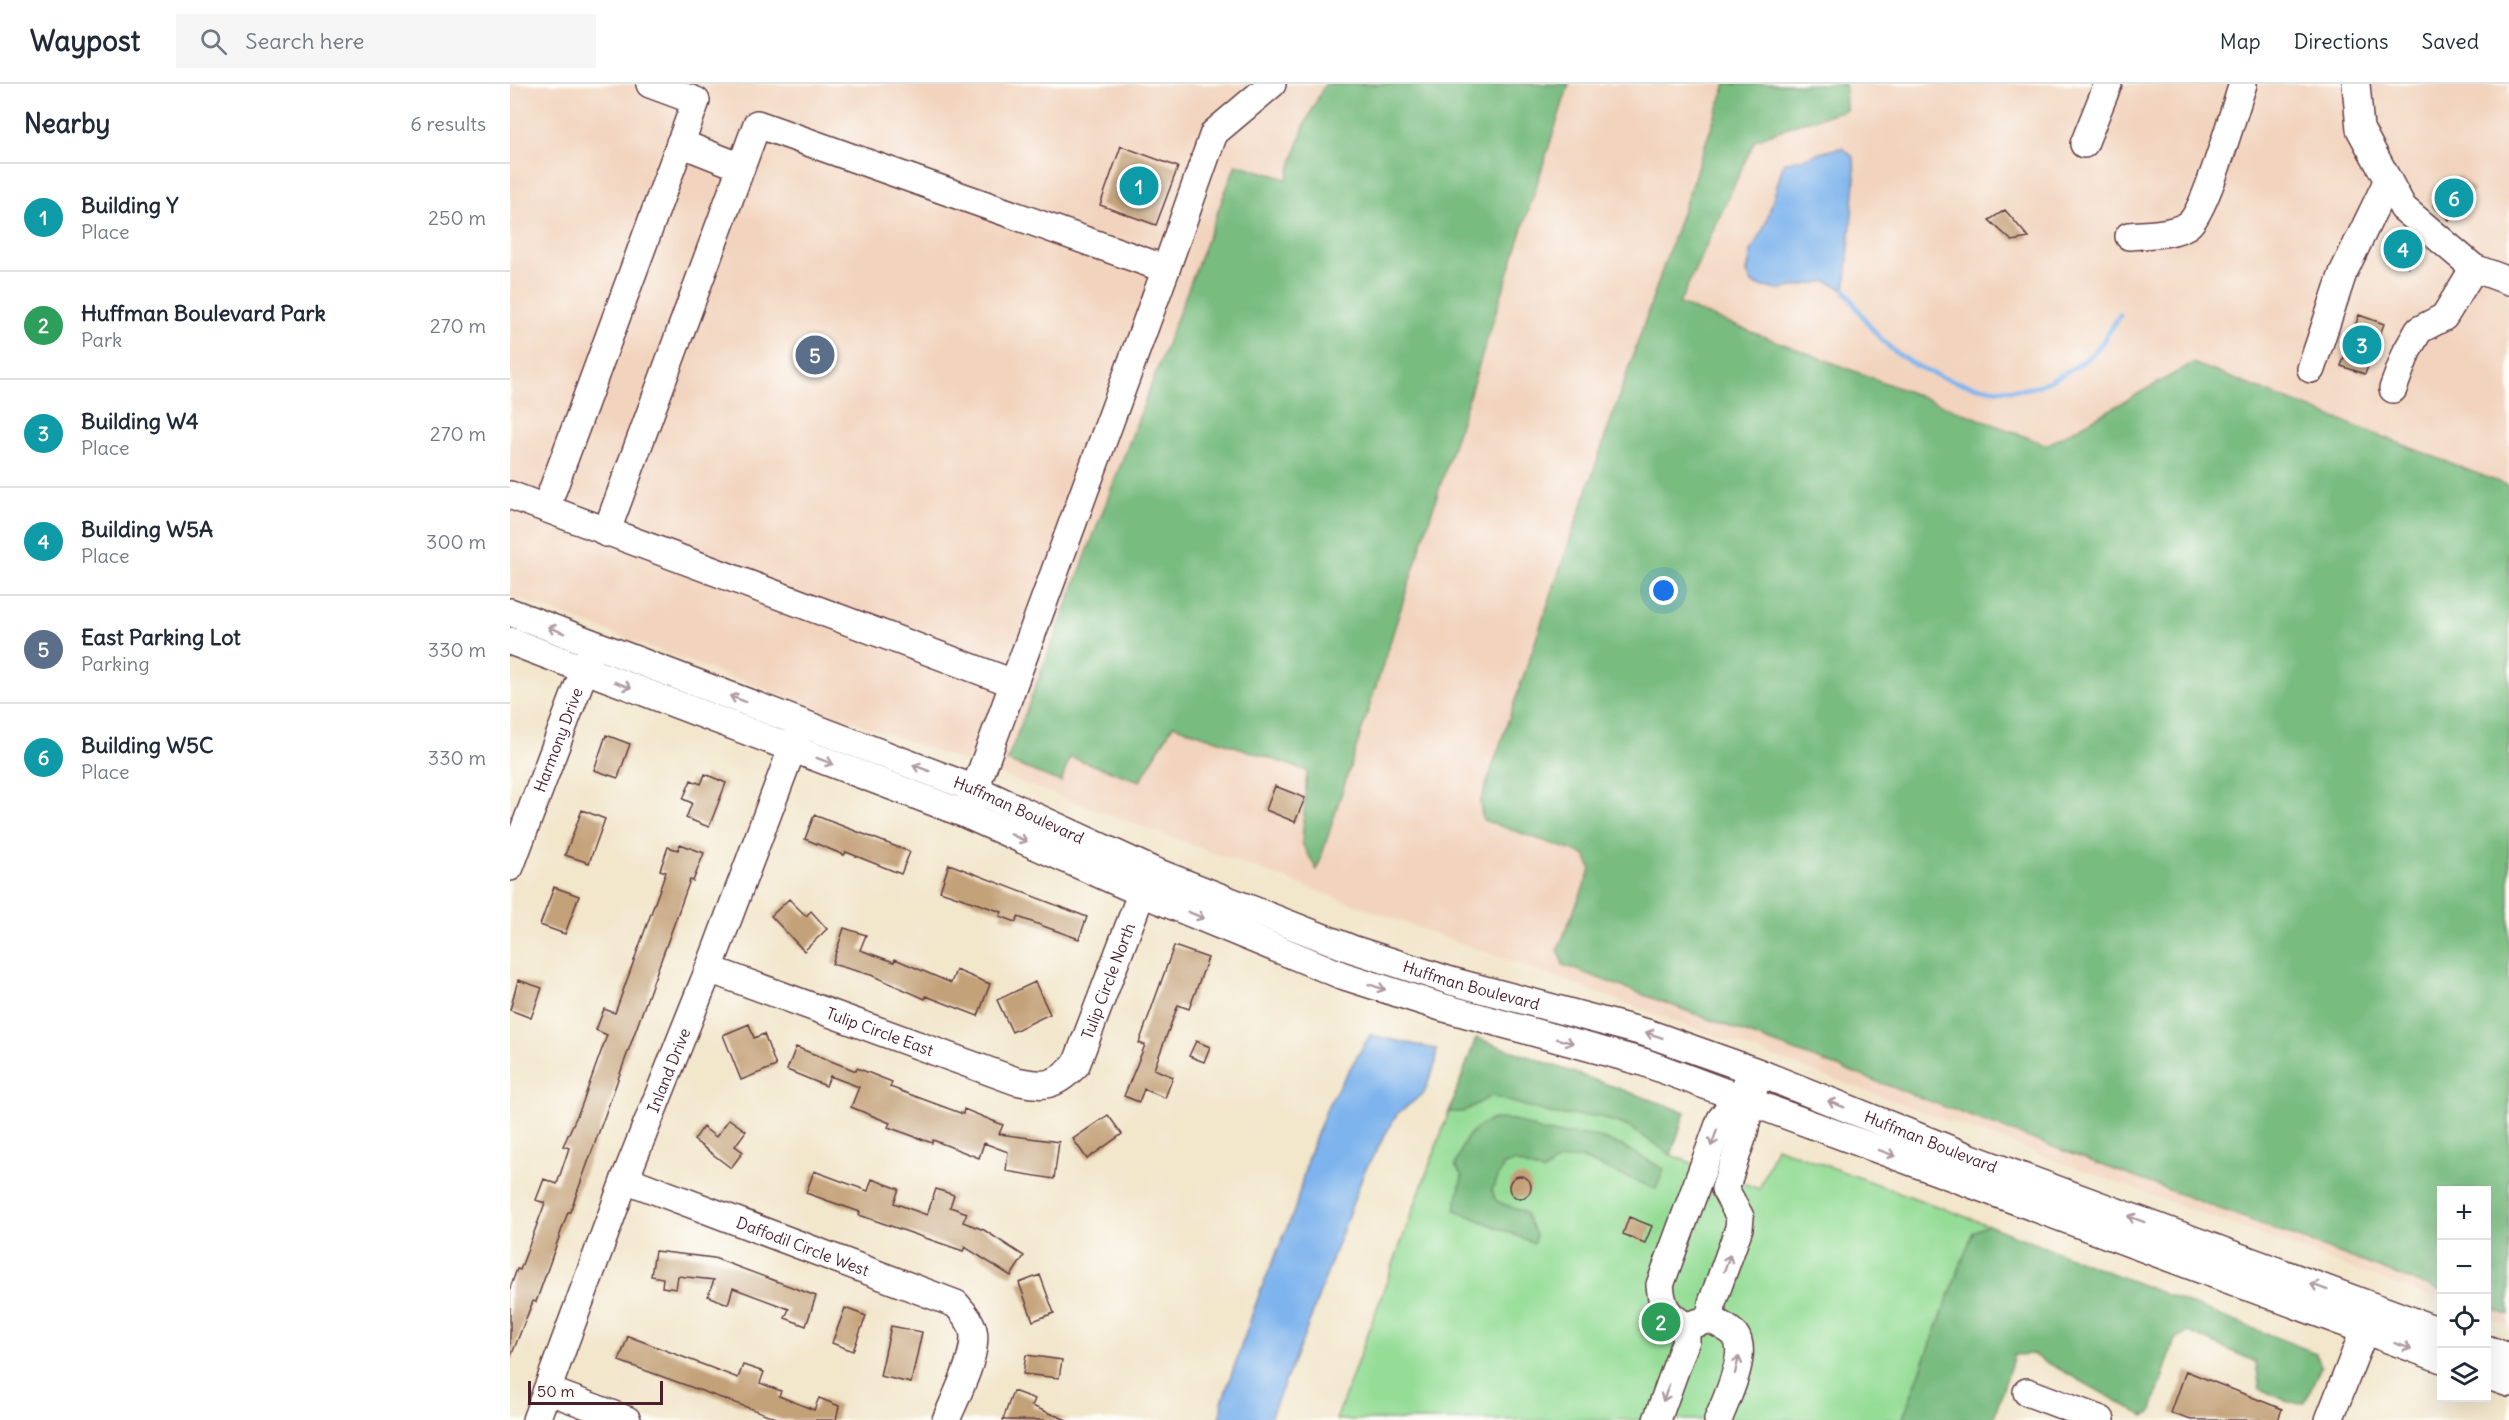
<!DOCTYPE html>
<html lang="en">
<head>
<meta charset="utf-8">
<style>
	body { margin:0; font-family:Delius,sans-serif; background:#f6f6f7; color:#1f2937 }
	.controls { position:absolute; right:18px; bottom:18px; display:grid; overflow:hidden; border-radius:0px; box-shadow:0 6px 24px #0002 }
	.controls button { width:54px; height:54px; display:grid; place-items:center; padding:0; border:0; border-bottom:2px solid #e0e1e3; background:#fff; color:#1f2937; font:30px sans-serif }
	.scale { position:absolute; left:18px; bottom:15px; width:135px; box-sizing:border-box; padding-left:6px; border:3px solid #4a1f2b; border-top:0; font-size:16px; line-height:21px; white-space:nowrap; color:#4a1f2b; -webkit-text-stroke:4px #fdfcf7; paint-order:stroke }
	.you { position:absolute; left:1154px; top:507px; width:21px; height:21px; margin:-15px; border:4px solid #fff; border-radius:50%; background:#1a73e8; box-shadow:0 0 0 9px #1a73e833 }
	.badge { display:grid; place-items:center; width:39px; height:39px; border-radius:50%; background:#c8321e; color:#fff; font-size:20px; font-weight:700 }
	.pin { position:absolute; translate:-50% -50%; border:3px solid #fff; box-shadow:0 2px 6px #0006 }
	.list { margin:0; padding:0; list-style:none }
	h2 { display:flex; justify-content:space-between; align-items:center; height:78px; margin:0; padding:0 24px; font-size:26px }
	h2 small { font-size:20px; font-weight:400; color:#747a83 }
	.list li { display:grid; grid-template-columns:39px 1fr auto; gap:18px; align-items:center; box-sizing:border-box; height:108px; padding:0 24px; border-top:2px solid #e0e1e3 }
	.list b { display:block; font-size:22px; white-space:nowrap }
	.list p { margin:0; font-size:20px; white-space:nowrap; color:#747a83 }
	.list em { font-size:20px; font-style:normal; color:#747a83 }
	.icon { flex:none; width:33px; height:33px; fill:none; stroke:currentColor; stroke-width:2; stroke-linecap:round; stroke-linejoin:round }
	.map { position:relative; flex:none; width:1999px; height:1336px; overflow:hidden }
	header { display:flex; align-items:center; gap:36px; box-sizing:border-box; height:84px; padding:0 30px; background:#fff; border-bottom:2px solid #e0e1e3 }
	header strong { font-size:28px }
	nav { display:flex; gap:33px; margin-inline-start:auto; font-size:21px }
	.search { width:420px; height:54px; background:#f6f6f7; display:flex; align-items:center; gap:15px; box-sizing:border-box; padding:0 21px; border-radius:0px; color:#747a83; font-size:22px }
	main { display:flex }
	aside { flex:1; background:#fff }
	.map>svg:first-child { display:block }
</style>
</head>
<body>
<header>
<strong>Waypost</strong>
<div class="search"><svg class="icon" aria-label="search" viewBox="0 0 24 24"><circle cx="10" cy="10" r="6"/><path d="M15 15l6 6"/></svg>Search here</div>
<nav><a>Map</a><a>Directions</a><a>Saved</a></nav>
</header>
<main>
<aside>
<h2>Nearby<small>6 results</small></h2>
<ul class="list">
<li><span class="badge" style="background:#0f9aa8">1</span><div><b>Building Y</b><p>Place</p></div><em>250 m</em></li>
<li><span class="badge" style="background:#2e9e5b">2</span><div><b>Huffman Boulevard Park</b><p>Park</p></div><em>270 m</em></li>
<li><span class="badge" style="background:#0f9aa8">3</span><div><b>Building W4</b><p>Place</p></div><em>270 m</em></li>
<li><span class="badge" style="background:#0f9aa8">4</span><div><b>Building W5A</b><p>Place</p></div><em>300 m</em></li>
<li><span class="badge" style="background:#5c6f8a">5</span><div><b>East Parking Lot</b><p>Parking</p></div><em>330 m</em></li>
<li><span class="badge" style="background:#0f9aa8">6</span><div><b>Building W5C</b><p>Place</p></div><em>330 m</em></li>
</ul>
</aside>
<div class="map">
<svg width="1999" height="1336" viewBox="0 0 1999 1336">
	<rect width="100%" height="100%" fill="#fdfcf7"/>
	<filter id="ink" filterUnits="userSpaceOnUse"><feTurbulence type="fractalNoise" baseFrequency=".0167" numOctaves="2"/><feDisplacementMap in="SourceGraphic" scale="12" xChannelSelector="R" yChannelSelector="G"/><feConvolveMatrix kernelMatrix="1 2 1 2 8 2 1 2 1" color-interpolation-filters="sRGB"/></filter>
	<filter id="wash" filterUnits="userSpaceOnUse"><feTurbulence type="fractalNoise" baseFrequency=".008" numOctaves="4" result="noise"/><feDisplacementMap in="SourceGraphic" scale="24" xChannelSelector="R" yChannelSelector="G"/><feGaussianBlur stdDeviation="1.35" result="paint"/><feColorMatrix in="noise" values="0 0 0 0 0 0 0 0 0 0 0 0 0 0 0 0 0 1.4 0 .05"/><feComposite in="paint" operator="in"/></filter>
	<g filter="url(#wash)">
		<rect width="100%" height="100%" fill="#f2e6cb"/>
		<path fill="#f2d4be" d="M0 0H1999V1242L1977 1234 1976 1106H1932L1931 1217 0 512Z"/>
		<path fill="#95dd97" stroke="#707e61" stroke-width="1.5" d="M966 954 1175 1028 1161 1071 1249 1105 1266 1063 1478 1141 1401 1336H826Z"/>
		<path fill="#78bc80" stroke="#616e56" stroke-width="1.5" d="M815 0H1059L807 786 792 759 797 687 663 641 630 697 560 673 551 698 497 677 726 80 777 95 794 42Z
			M1216 0H1335L1336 26 1286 40 1245 56 1169 220 1537 361 1683 279 1999 402V1232L1977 1223 1976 1106H1932L1931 1207 1053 881 1048 865 1081 785 1075 771 973 736 970 719Z
			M966 954 1175 1028 1161 1071 1119 1043 1087 1032 1046 1031 981 1012 953 1028H939Z
			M983 1035 1004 1036 1034 1048 1085 1052 1112 1062 1154 1085 1146 1105 1070 1074 1049 1076 1033 1088 1005 1078 994 1081 982 1106 986 1117 1014 1128 1026 1151 1024 1159 945 1126 952 1092 945 1082C954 1056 957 1046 983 1035Z
			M1478 1141 1806 1269 1811 1282 1795 1319 1779 1318 1750 1305 1746 1278 1679 1248 1665 1255 1641 1329 1634 1332 1522 1270 1504 1271 1483 1336H1392L1463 1148Z"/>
		<path fill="#7eb4ed" stroke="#646a8c" stroke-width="1.5" d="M1333 64 1344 74 1345 97 1335 206 1317 197 1267 206 1243 200 1237 189 1241 168 1256 139 1274 78C1296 77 1312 65 1333 64Z
			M860 951 926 965V978L914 1009 887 1030 854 1088 793 1255 759 1336H710L712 1318 750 1208 785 1125 798 1073 819 1019Z"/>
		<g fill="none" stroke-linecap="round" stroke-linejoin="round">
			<path stroke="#7eb4ed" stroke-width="5" d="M1335 206C1350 229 1366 254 1388 270 1422 295 1472 309 1514 305 1533 303 1566 284 1580 272 1592 262 1601 244 1610 231"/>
		</g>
		<g id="blocks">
			<path fill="#c4a279" d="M611 62 668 83 646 141 590 121Z
				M1948 92 1965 106 1939 136 1923 122Z
				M1495 126 1519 154 1502 157 1479 136Z
				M1887 146 1912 168 1898 184 1873 162Z
				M1849 231 1874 240 1855 290 1831 282Z
				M96 651 120 660 108 694 84 686Z
				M195 690 216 699 199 743 176 734 182 719 173 715 181 696 191 700Z
				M765 702 795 714 785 738 756 726Z
				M72 726 95 735 79 779 55 771Z
				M304 731 400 768 391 790 336 768 334 771 295 755Z
				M170 760 194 769 183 797 180 796 60 1128H58L26 1218 23 1217 0 1275V1204L7 1185 10 1186 35 1119 26 1116 34 1095 47 1100 59 1064 53 1062 71 1023 97 951 86 946 94 925 105 929 156 788 150 786 158 763 168 766Z
				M439 780 577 833 569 855 508 833 506 838 490 832 492 828 430 807Z
				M44 803 69 812 55 850 30 841Z
				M279 815 296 832 301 827 317 845 294 867 261 832Z
				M334 844 356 851 350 866 384 878 385 875 441 899 446 886 480 900 468 932 416 912 415 915 361 891 322 880Z
				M664 862 698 874 679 925 668 921 644 985 663 993 655 1014 634 1005 629 1018 614 1012 635 961 629 959Z
				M8 896 32 904 21 934 0 926Z
				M525 898 540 930 502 948 487 916Z
				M239 940 244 954 254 950 266 982 231 996 213 951Z
				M686 957 700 963 694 978 679 972Z
				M286 963 346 987 347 984 382 998 380 1003 453 1030 454 1025 493 1041 489 1050 549 1058 544 1095 496 1087 498 1068 474 1059 469 1074 423 1056 422 1059 378 1043 380 1039 341 1023 349 1003 320 992 316 1002 277 986Z
				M598 1031 612 1050 577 1075 563 1055Z
				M219 1035 236 1047 225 1062 233 1068 221 1084 184 1056 193 1043 206 1053Z
				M304 1087 358 1107 362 1095 389 1105 384 1119 417 1131 426 1105 444 1111 440 1123 457 1129 453 1138 474 1146 514 1172 501 1192 455 1163 453 1167 349 1131 350 1128 296 1109Z
				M999 1103a11 11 0 1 1 22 0a11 11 0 1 1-22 0Z
				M1119 1133 1142 1142 1135 1159 1113 1150Z
				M145 1167 204 1174 306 1212 296 1242 275 1234 279 1225 223 1204 218 1220 198 1212 204 1196 168 1192 166 1205 152 1203 153 1194 141 1192Z
				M530 1191 544 1229 523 1237 509 1199Z
				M335 1224 356 1232 343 1267 322 1259Z
				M381 1242 412 1248 401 1299 370 1292Z
				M118 1252 228 1294 233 1281 254 1288 250 1299 271 1307 269 1312 304 1326 309 1314 329 1322 326 1336H272L109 1277Z
				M516 1271 552 1276 549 1294 513 1290Z
				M1676 1287 1772 1325 1768 1336H1681L1661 1329Z
				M503 1307 525 1315 522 1322 557 1336H493Z"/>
		</g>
	</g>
	<g filter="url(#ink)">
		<use href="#blocks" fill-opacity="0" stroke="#633d43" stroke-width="1.5"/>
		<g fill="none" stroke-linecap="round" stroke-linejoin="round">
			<defs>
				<g id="minor">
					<path d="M1846 0 1850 45 1893 124 1964 184 1999 197"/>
					<path d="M170 59 231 83"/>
					<path d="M1574 60 1598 0"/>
					<path d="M1619 152C1637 150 1662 151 1678 141 1696 128 1724 26 1733 0"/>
					<path d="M656 185 704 49 762 0"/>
					<path d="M1801 285 1833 189 1878 96"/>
					<path d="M1883 305 1897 267 1909 246 1934 233 1964 184"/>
					<path d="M0 411 503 599"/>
					<path d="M36 424 186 17 140 0"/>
					<path d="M96 449 247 40 656 185 459 721"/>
					<path id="s1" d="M0 528 465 705 641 786 842 865 941 897 1137 949 1247 988 1461 1074 1932 1248"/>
					<path d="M0 557 455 730 632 809 831 891 931 923 1133 978 1932 1275"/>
					<path id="s2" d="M0 783 80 571"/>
					<path id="s3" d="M199 885 506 997C535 1003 544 1003 566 981L638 792"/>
					<path id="s4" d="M115 1095 446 1220C452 1227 459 1234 462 1243 471 1265 445 1314 436 1336"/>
					<path d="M1201 1235 1202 1219 1229 1144 1230 1133 1215 1105 1234 1048 1244 1004"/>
					<path d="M1976 1265 1999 1273"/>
					<path d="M1976 1291 1999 1299"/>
					<path d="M37 1306 117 1336"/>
					<path d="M1517 1308 1591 1336"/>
					<path id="s5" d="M26 1336 115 1095 199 885 288 649"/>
					<path d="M1147 1336 1176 1256V1242"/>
					<path d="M1208 1336C1216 1316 1239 1269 1225 1251 1219 1244 1208 1240 1201 1235L1176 1242C1156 1231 1152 1222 1150 1201L1211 1035 1237 1000"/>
					<path d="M1819 1336 1860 1232"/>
				</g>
			</defs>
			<use href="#minor" stroke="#633d43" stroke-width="30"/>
			<use href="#minor" stroke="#fff" stroke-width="27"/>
		</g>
		<defs><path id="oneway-shaft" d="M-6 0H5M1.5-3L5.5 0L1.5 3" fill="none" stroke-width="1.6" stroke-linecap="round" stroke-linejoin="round" transform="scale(1.5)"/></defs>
		<g stroke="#ae9aa0">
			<use href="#oneway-shaft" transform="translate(46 546) rotate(-158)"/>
			<use href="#oneway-shaft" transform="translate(113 601) rotate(21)"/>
			<use href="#oneway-shaft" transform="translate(228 615) rotate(-159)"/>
			<use href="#oneway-shaft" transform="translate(315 677) rotate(21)"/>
			<use href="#oneway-shaft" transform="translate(411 684) rotate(-159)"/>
			<use href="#oneway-shaft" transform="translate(509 754) rotate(24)"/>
			<use href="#oneway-shaft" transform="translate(686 831) rotate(22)"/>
			<use href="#oneway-shaft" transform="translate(867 903) rotate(18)"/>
			<use href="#oneway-shaft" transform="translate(1144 951) rotate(-161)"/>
			<use href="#oneway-shaft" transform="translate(1055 957) rotate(15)"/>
			<use href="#oneway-shaft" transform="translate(1326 1020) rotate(-158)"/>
			<use href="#oneway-shaft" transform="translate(1204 1054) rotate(110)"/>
			<use href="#oneway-shaft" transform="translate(1377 1069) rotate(20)"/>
			<use href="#oneway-shaft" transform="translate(1626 1135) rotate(-160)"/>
			<use href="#oneway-shaft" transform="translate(1217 1179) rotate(-70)"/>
			<use href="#oneway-shaft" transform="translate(1809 1203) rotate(-160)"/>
			<use href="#oneway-shaft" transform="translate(1893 1262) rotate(19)"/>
			<use href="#oneway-shaft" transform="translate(1227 1281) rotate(-77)"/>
			<use href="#oneway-shaft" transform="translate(1156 1309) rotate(110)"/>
		</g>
	</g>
	<g text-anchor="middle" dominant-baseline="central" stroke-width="4.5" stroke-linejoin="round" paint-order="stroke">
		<g font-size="16" fill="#4a1f2b" stroke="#fdfcf7">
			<text stroke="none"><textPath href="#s2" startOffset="136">Harmony Drive</textPath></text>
			<text stroke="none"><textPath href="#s1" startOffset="546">Huffman Boulevard</textPath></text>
			<text stroke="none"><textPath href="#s3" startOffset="483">Tulip Circle North</textPath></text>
			<text stroke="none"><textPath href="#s1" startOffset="1032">Huffman Boulevard</textPath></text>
			<text stroke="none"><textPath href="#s3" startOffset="182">Tulip Circle East</textPath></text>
			<text stroke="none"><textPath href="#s5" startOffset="374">Inland Drive</textPath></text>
			<text stroke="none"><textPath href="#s1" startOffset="1518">Huffman Boulevard</textPath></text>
			<text stroke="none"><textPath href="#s4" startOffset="190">Daffodil Circle West</textPath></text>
		</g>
	</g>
</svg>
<div class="controls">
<button>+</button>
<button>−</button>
<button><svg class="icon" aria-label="locate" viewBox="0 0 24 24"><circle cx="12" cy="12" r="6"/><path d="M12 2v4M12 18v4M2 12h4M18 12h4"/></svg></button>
<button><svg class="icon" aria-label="layers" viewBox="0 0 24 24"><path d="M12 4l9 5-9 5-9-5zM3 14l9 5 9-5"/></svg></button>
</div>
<div class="scale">50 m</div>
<div class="you"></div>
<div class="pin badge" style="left:629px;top:102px;background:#0f9aa8">1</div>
<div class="pin badge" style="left:1151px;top:1238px;background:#2e9e5b">2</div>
<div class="pin badge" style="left:1852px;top:261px;background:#0f9aa8">3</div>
<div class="pin badge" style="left:1893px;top:165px;background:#0f9aa8">4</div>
<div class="pin badge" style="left:305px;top:271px;background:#5c6f8a">5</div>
<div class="pin badge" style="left:1944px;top:114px;background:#0f9aa8">6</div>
</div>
</main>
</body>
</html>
